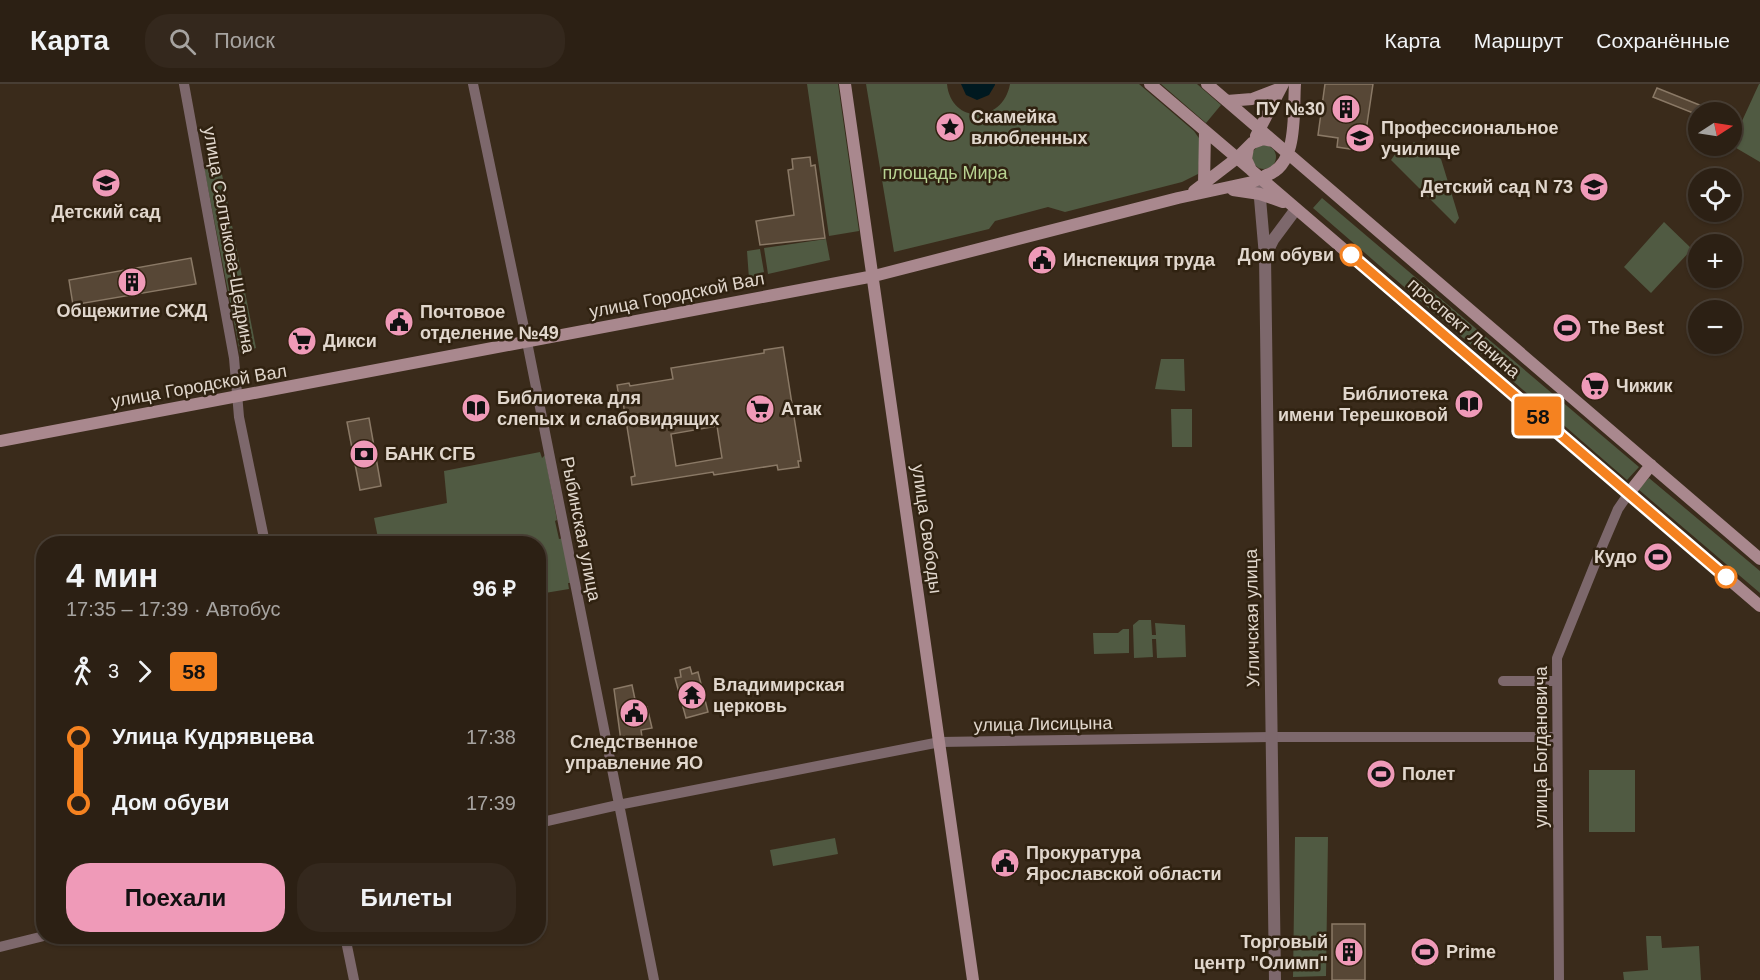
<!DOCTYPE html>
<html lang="ru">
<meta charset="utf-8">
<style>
body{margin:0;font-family:Helvetica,sans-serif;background:#34281d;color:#f1f3f6;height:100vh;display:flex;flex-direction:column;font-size:22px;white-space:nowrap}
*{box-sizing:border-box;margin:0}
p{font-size:20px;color:#a6a3a0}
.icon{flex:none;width:33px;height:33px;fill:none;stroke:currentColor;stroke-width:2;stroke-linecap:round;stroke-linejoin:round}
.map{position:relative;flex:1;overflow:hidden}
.side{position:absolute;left:36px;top:452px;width:510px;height:408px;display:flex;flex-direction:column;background:#2c2014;border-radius:24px;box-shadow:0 2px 4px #0004,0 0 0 2px #483e34}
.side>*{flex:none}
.badge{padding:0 12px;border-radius:4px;font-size:21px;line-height:39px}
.needle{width:39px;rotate:78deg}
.fabs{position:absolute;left:1688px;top:18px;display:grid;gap:12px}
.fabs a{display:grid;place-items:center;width:54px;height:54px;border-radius:50%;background:#2c2014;box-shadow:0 2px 4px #0004,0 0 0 2px #483e34;font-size:30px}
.map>.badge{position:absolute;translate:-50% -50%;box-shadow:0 0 0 3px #fff}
.legs{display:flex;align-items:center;gap:9px;height:66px;padding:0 30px;font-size:20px}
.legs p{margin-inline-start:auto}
.headline{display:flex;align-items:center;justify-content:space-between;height:102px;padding:0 30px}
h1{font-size:33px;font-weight:700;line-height:45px}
.button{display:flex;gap:12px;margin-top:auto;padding:12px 30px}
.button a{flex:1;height:69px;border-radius:24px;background:#ef9ab8;color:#111;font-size:24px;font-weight:700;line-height:69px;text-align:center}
.button a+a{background:#34281d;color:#f1f3f6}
ul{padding:0 30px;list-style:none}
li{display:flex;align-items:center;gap:21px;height:66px;font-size:22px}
li i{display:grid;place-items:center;width:9px;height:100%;margin:0 8px;background:currentColor}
li i::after{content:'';width:15px;height:15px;margin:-8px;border:4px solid;border-radius:50%;background:#2c2014}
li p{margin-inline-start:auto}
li:first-child i{background:linear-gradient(#0000 50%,currentColor 0)}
li:last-child i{background:linear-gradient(currentColor 50%,#0000 0)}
header{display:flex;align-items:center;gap:36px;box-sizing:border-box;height:84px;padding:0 30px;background:#2c2014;border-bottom:2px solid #483e34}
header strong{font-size:28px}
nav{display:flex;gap:33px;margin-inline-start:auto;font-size:21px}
.search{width:420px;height:54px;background:#34281d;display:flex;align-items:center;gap:15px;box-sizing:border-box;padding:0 21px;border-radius:24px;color:#a6a3a0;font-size:22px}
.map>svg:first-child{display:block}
</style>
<header>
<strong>Карта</strong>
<div class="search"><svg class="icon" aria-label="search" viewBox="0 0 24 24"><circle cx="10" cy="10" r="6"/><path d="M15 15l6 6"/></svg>Поиск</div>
<nav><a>Карта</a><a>Маршрут</a><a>Сохранённые</a></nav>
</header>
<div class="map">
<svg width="1760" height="896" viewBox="0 0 1760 896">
<rect width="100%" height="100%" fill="#3a2b1b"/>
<path fill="#505a42" d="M807,0H838L859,147L829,152Z
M866,0H947C951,41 1003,40 1010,0H1139L1194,47L1201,57L1198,90L1182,98L1065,128L1048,123L995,137L989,145L894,168Z
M1161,0H1197L1221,21L1206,39Z
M1759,0H1760V78L1731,61Z
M1414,58L1441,75L1459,134L1455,140L1391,76L1398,66H1406Z
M1252 73a12 12 0 1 1 24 0a12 12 0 1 1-24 0Z
M220,80L256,264L240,269L204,84Z
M1322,114L1639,383L1627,396L1313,124Z
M1664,138L1692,165L1651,209L1624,183Z
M826,155L830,176L768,190L764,164Z
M760,165L764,188L749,195L747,167Z
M1161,275H1184L1185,307L1155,305Z
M1171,325H1192V363H1172Z
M540,368L542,374L545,371L557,436L555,437L559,455L563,454L571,499H568L569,505L539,510L538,459H379L374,434L447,419L444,387Z
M1649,394L1760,487V509L1638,405Z
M1139,536H1151L1152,551H1156L1155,539L1185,541L1186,573L1157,574L1156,555H1152L1153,573L1134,574L1133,541Z
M1123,545H1129V569L1094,570L1093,549H1118Z
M1589,686H1635V748H1589Z
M1295,753H1328L1326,892L1293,893Z
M835,754L838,770L773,782L770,766Z
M1646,852H1661L1662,864L1699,862L1701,896H1624L1623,888L1648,886Z"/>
<path fill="#001920" d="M961,0H995V1L989,11L977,16L966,11Z"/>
<path fill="#574736" stroke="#8a7966" stroke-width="1.5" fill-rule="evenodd" d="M1325,0H1373L1363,67L1337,63L1338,54L1318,51Z
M1657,4L1717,28H1698V31L1653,13Z
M810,73L811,82L815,81L825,154L760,161L756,137L794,131L788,86L793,85L792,75Z
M191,174L196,200L73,221L69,196Z
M783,263L801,377H798L799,383L778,386L777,381L714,391L713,388L632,401L631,393L635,392L622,312L619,313L617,301L629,299L630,302L673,295L671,284L764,269V266ZM717,342L722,374L676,382L671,350Z
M369,334L381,402L360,406L347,338Z
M690,583L692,590L698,588L708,628L686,634L675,594L681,593L680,586Z
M632,601L637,625L647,623L652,644L641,646L642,653L621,657L614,605Z
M1332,840H1365V896H1332Z
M1416,858H1434V879H1416Z"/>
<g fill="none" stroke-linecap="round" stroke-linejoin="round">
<path stroke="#7d686c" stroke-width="10" d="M184,0L234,274L239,333L265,459
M473,0L527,258L654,896
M1503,597H1557
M538,739L618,721L940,658L1271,653H1557
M345,852L354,896
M0,863L44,852
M1559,896L1557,574L1601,465L1618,425L1629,409"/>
<path stroke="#7d686c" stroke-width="12" d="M1259,103L1265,172L1275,896
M1267,168L1273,156L1296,125"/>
<path stroke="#a9888e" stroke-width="12" d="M845,0L973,896
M1150,0L1250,85
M1207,0L1760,475
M1227,17L1252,15L1281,4
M1256,52L1283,0
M1248,64L1246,75L1251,86L1760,522
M1266,91C1299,83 1293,26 1295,0
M1204,101L1205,47
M1233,106L1260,110L1283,118
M1194,107L1237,74L1252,59L1263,55L1273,57
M0,357L874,192L1178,114L1252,98L1272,89
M1629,409L1651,381"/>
</g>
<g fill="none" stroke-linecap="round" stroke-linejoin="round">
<g stroke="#fff" stroke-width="14">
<path id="line-1" d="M1351,171L1726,493"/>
</g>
<use href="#line-1" stroke="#f58220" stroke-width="9"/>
</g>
<defs>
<g id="building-disc" transform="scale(1.5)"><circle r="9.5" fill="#ef9ab8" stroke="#302211"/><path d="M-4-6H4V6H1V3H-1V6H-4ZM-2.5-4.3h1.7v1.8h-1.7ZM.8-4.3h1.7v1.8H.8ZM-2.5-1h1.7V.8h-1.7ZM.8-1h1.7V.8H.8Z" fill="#111"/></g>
<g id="sight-disc" transform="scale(1.5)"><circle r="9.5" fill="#ef9ab8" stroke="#302211"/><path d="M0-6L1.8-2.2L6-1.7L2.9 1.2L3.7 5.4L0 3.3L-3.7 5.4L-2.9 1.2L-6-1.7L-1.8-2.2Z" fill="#111"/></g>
<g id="university-disc" transform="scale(1.5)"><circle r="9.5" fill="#ef9ab8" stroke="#302211"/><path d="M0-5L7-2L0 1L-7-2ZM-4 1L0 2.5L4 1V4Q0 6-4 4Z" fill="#111"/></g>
<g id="school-disc" transform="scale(1.5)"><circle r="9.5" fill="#ef9ab8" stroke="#302211"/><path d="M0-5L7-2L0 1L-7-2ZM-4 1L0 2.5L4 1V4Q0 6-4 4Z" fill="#111"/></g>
<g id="civic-disc" transform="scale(1.5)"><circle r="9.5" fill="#ef9ab8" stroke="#302211"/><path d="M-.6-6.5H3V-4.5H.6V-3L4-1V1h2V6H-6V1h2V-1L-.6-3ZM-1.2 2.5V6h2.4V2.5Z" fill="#111"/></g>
<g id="stadium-disc" transform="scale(1.5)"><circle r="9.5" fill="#ef9ab8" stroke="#302211"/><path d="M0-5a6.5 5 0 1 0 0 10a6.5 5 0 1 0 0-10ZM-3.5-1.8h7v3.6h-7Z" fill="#111"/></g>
<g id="supermarket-disc" transform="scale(1.5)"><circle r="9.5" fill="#ef9ab8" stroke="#302211"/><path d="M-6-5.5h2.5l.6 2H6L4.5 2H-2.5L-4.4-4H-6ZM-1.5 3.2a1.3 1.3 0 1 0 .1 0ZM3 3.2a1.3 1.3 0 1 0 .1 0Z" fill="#111"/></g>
<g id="library-disc" transform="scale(1.5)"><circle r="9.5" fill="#ef9ab8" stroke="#302211"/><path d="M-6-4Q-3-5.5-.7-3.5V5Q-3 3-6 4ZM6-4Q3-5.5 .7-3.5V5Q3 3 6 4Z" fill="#111"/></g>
<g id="bank-disc" transform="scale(1.5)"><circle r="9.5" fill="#ef9ab8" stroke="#302211"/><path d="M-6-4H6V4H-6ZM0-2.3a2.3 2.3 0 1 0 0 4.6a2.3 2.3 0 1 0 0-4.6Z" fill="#111"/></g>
<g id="temple-disc" transform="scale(1.5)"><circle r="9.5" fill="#ef9ab8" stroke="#302211"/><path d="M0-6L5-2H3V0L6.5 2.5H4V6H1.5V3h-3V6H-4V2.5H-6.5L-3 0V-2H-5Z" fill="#111"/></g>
</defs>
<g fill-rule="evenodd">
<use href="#building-disc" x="1346" y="25"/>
<use href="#sight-disc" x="950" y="43"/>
<use href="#university-disc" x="1360" y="54"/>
<use href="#school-disc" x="106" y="99"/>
<use href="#school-disc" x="1594" y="103"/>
<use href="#civic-disc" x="1042" y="176"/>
<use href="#building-disc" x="132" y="198"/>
<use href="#civic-disc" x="399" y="238"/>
<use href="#stadium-disc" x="1567" y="244"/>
<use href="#supermarket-disc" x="302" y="257"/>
<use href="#supermarket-disc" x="1595" y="302"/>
<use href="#library-disc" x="1469" y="320"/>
<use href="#library-disc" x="476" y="324"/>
<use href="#supermarket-disc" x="760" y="325"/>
<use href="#bank-disc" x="364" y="370"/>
<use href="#stadium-disc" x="1658" y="473"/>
<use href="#temple-disc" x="692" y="611"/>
<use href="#civic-disc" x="634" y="629"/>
<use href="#stadium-disc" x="1381" y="690"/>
<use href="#civic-disc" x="1005" y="779"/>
<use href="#building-disc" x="1349" y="868"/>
<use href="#stadium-disc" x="1425" y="868"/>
</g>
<g fill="#fff" stroke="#f58220" stroke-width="3">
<circle cx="1351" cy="171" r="10"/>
<circle cx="1726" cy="493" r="10"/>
</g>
<g text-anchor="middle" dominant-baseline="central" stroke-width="5" stroke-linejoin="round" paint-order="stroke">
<g font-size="18" font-weight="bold" fill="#e1d7cd" stroke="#302211" text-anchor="start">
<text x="1325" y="25" text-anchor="end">ПУ №30</text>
<text x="971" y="33">Скамейка<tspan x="971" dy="21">влюбленных</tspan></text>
<text x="1381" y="44">Профессиональное<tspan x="1381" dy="21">училище</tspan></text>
<text x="1573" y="103" text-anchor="end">Детский сад N 73</text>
<text x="106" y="128" text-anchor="middle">Детский сад</text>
<text x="1063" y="176">Инспекция труда</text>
<text x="132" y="227" text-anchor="middle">Общежитие СЖД</text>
<text x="420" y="228">Почтовое<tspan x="420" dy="21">отделение №49</tspan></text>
<text x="1588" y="244">The Best</text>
<text x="323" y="257">Дикси</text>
<text x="1616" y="302">Чижик</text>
<text x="1448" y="310" text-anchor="end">Библиотека<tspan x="1448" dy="21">имени Терешковой</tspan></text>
<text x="497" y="314">Библиотека для<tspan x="497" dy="21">слепых и слабовидящих</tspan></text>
<text x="781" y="325">Атак</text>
<text x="385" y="370">БАНК СГБ</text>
<text x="1637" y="473" text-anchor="end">Кудо</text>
<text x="713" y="601">Владимирская<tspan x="713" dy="21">церковь</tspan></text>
<text x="634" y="658" text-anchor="middle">Следственное<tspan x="634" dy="21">управление ЯО</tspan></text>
<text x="1402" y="690">Полет</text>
<text x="1026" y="769">Прокуратура<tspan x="1026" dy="21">Ярославской области</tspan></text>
<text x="1328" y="858" text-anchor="end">Торговый<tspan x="1328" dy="21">центр "Олимп"</tspan></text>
<text x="1446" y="868">Prime</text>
</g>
<g font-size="18" fill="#b7d291" stroke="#302211">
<text x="945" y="89">площадь Мира</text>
</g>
<g font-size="18" fill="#e1d7cd" stroke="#302211">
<text transform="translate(229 156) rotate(80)">улица Салтыкова-Щедрина</text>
<text transform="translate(677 211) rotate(-11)">улица Городской Вал</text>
<text transform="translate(1464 244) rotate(41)">проспект Ленина</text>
<text transform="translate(199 302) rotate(-10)">улица Городской Вал</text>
<text transform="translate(581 445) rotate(79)">Рыбинская улица</text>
<text transform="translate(927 445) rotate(82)">улица Свободы</text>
<text transform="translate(1252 534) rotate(-91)">Угличская улица</text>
<text transform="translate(1043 640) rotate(-1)">улица Лисицына</text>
<text transform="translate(1541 663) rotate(-90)">улица Богдановича</text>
</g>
<g font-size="18" font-weight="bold" fill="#e1d7cd" stroke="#302211" text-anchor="end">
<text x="1334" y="171">Дом обуви</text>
</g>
</g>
</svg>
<div class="fabs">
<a><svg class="needle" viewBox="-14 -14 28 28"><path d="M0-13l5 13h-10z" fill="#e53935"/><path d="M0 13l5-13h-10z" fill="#a6a3a0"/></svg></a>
<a><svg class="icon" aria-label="locate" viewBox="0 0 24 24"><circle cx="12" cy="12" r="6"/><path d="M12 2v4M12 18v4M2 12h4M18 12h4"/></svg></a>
<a>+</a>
<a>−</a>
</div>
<b class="badge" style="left:1538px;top:332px;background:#f58220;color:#111">58</b>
<section class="side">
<div class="headline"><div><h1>4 мин</h1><p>17:35 – 17:39 · Автобус</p></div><b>96 ₽</b></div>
<div class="legs"><svg class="icon" aria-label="walk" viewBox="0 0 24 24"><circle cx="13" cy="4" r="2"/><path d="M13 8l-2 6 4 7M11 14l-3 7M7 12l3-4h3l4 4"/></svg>3<svg class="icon" aria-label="forward" viewBox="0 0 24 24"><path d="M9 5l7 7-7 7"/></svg><b class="badge" style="background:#f58220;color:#111">58</b></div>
<ul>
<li><i style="color:#f58220"></i><b>Улица Кудрявцева</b><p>17:38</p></li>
<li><i style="color:#f58220"></i><b>Дом обуви</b><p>17:39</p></li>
</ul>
<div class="button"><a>Поехали</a><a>Билеты</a></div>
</section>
</div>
